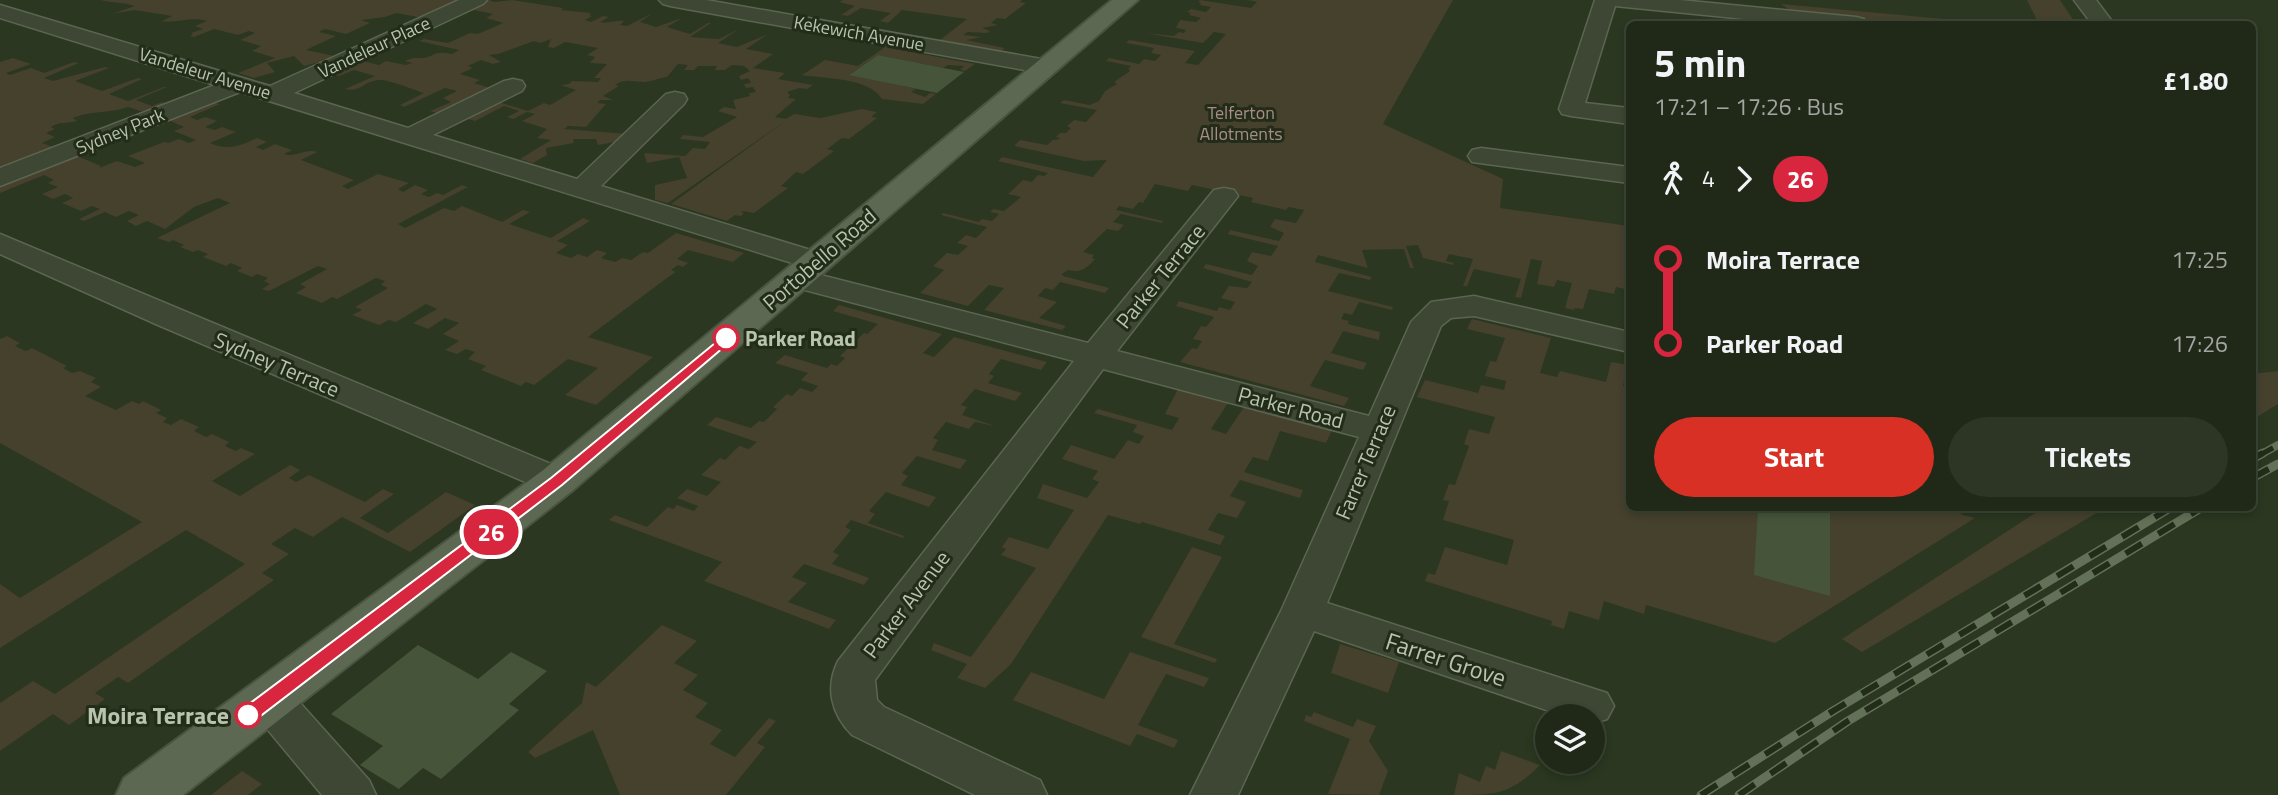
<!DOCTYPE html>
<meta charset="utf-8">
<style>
body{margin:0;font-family:"Titillium Web",sans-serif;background:#2d3525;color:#f1f3f6;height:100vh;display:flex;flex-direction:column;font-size:26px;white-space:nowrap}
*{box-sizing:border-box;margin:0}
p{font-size:23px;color:#a2a6a2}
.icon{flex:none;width:38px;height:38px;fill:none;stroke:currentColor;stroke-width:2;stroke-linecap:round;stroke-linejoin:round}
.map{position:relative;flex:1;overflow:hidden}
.details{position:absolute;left:1626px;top:21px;width:630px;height:490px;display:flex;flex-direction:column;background:#202918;border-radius:10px;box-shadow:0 4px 10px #0003,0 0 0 2px #3d4537}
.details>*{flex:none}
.badge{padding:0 14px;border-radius:23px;font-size:24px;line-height:46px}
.controls{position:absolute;left:1535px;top:704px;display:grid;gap:14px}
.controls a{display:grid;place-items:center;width:70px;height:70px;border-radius:50%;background:#202918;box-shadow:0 4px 10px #0003,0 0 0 2px #3d4537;font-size:35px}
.map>.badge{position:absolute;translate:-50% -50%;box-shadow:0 0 0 4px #fff}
.legs{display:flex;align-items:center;gap:10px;height:77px;padding:0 28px;font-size:23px}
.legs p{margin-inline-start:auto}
.headline{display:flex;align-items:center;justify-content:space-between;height:119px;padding:0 28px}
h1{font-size:38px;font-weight:700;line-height:52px}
.button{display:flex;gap:14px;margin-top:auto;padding:14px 28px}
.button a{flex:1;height:80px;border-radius:42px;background:#d93025;color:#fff;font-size:28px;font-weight:700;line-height:80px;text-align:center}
.button a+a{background:#2d3525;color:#f1f3f6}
ul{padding:0 28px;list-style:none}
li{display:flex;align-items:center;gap:24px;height:84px;font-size:26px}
li i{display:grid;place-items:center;width:10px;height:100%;margin:0 9px;background:currentColor}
li i::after{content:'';width:18px;height:18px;margin:-9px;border:5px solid;border-radius:50%;background:#202918}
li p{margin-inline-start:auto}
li:first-child i{background:linear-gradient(#0000 50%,currentColor 0)}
li:last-child i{background:linear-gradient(currentColor 50%,#0000 0)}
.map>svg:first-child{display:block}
</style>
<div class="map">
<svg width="2278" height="795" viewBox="0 0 2278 795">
<rect width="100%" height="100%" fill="#2b3720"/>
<path fill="#45412d" d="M100,0H465L424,18L396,13L385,17L361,20L370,23L346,34L325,29L319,32L336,36L306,50L339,57L304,66L294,56L267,63L275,72L254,78L238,73L275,58L252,51L261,46L240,40L255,33L249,31L238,35L214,29L194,37L190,36L193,34L191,33L203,29L195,26L207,21C193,16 174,24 162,21L172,16L134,10L112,14L135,6C123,2 112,3 100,0Z
M489,0L494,2L512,0L563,8L561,10L591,13L589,15L592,16L585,20L591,22L603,16L609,17L600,22C609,24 615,20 624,21L620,25L627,26L653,13L640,22L656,27L682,18L667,27L690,34L708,23H711L690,37L719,39L739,29L718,43L737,47L768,34L746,49L773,54L753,68L785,73L778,79L813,85L807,89L799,88L787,92L790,95L788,98L796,99L775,117L786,119L794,114L821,118L862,109L877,112L871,117L877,118L849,139L842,138L827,149L834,151L803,174L796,172L781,186L788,188L754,213L743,211L741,212L744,213L741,216L735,215L727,221L671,204L788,119L668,203L655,200V185L687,178L679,157L647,163L644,153L685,156L693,148L705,149L710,142L680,139L683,135L703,137L737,117L718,111L724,107L736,109L733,100L750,96L749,93L756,92L753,87L746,88L744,84L751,83L748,78L741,80L739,76L750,71L744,66L732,65L725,70H715L717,66H698L694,70H684L688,65L678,64L667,77C658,78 651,82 644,82C632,82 626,78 615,85L619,86L603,96L613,100H600L597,103L606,104L586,127L568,126L564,129L628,134L620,141L598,145L596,139H573L574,143L546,148L547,155L533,163L520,159L551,140L537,138L547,129L522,121L535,114L527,112L513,119L507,117L519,111L504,106L475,121L462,117L495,101L528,111L544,103L550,105L576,90L561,85L569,84L572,81L598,82L601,78H594L607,64L590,63L595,57L587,55L598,48L565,42L554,48L548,47L551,39L540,43L534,41L498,54L489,55L501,62L493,64L481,60L468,66L473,68L460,74L480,80L474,83L490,88L487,94L443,115L430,111L451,102L443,98L457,91L445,88L404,107L400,105L424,93C414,90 389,79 378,80C365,81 359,93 345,89L375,76L354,70L339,76L330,74L359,60L379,65L386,61L406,65L412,63L405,61C413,57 415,58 423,58C436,56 433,50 452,54L459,50L419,41L424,39L448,43L470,33L478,34L503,23L486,18L493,14L469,9Z
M843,0H1022L1020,2L1026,3L1005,19L997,18L991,23L998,25L982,28L990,31L987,33L968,32L963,35L982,37L966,40L1005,48L1001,51L940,40L967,19L902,10L888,23L880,21L891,13L861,8L848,16L841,15L855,6L839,2Z
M1200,0L1251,8L1257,2L1248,0H1453L1383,124L1503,179L1500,208L1629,226V290L1616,287L1614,294L1589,289L1583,309L1575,308L1574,310L1565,308L1572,283L1557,280L1554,287L1537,284L1542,261L1531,259L1521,298L1515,297L1521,279L1474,269L1467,286H1463L1473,259L1449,254L1446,261L1454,263L1453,265L1423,258L1418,245L1406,246L1414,268H1410L1404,249L1362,250L1368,268L1318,255L1315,262L1372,277L1370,280L1339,273L1328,291L1393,307L1392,310L1359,302L1352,315L1344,313L1341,319L1349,321L1348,324L1380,332L1379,340L1343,331L1331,353L1367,363L1363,370L1325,360L1310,386L1349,398L1344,406L1180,362L1192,348L1197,349L1202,341L1193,339L1201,326L1206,327L1214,317L1176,306L1179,301L1217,311L1219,307L1230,310L1235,302L1221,298L1229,286L1247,288L1252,282L1203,268L1206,264L1252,275L1258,266L1247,261L1252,252L1271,256L1278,246L1228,234L1230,230L1279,241L1284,233L1270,227L1275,219L1296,223L1304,210L1288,207L1286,210L1251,202L1253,198L1192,185L1188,191L1155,184L1143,203L1139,202L1133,209L1119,206L1116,210L1163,221L1162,223L1121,214L1113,222L1124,225L1118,231L1107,229L1083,252L1094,255L1092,258L1095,259C1086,269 1081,273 1068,270L1062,274L1063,276L1109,288L1105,293L1060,282L1053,290L1045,288L1038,296L1057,302L1039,318L1066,326L1062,330L984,310L1004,288L989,285L968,306L920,293L944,270L933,266L947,253L958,255L968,246L957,243L966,235L976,238L987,227L941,215L943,213L979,222L982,219L992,221L999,214L990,212L993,209L1004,211L1021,197L1008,194L1023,180L1032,182L1038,175L1044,176L1048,173L998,161L1002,157L1093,177L1107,160L1084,161L1014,146L1020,140L1047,145L1053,140L1061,139L1056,137L1060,133H1066L1071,128L1067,126L1074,120L1086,122L1097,110L1060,103L1064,100L1090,105L1099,101L1105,91L1117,84L1114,82L1130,71L1128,69L1131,66L1106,61L1109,58L1139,64L1144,59L1155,61L1161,55L1151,53L1154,48L1126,43L1129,40L1195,51L1185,63L1198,65L1226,34L1214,32L1203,43L1145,33L1174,36L1179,32L1184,33L1186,30L1176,28L1180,20L1196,22L1201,18L1189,15L1191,13L1187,12L1191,9L1206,12L1211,7L1200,5L1201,3L1198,2Z
M2027,0H2060L2076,24H1919L1803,13L1791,11L1781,4L1944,19L2037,20Z
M885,47L975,64L965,71L960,70L964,66L948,65L943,68L878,55L850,74L916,89L911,92L925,97L930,93L936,94L923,104L882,99C868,77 825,79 802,75L825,60L858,66Z
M13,58L31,64L6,73L10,75L31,68L44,73L74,62L79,63L44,78L53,81L105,67L109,68L75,81L102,91L138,78L142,79L109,94L128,101L164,87H167L136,100L152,106L162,102L169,104L149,114L128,107C108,114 92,110 73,118L77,121C68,124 59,121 51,127L55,129L46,133L55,137L42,143L59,149L0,172V62Z
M211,102L220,104L190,117L197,120L205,117L217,121L205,127L215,130L222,127L236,132L210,143C227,151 239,146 257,138L267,142L256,147L263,150L275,144L292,150L284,154C295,158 306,148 317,152L301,160L354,180L342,186L348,189L378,174L409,183L398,189L403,192L415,185L428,190L421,194L429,197L437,193L443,195L462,185L468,187L398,224L405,228L444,208L454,211L462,206L502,222L523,210L530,212L509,224L551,238L583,218L590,221L557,241L568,245L556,253L571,258L578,254L587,257L597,250L607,253L601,258L615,262L622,258L631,260L643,252L648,253L676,233L744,253L733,262L688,250L677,259L688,263L683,267L678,265L671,270L676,272L671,275L588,337L653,357L596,405L565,395L598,368L568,359L534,385L526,382L521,386L481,370L486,366L468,359L475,352L466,349L457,354L445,350L459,341L443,334L459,323L445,318L428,329L413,323L437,309L426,304L396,322L389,320L379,325L352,315L362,310L355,307L388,288L381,285L385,281L376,278L337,299L332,297L322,303L296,293L306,287L300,284L327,269L318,266L269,291L262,289L270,284L264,281L268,278L257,274L252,277L237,271L242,268L231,263L226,266L203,257L208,254L198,250L193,252L180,247L184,245L173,240L169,242L157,238L230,203L218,198L194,207L165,229L147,221L136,226L127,221L139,215L129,211L116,217L105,212L84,221L79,219L100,209L92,206L81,211L62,203L73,198L65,194L53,199L42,194L58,187L48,183L54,180L44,175L0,193V185L75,155L101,166L99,168L117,161L135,167L145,163L128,156L164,142L168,143L179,139L189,143L196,140L174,131L184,127L166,119Z
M839,305L942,334L923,353L934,357L954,337L1047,362L1041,370L1001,359L989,374L994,376L988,383L1022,393L1015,401L975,389L961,405L967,407L962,415L995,426L975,422L969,429L946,422L933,438L938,440L932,450L967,460L960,469L917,456L902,473L908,476L901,485L936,497L929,507L886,492L869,511L875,514L868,523L904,536L903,538L851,520L845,527L851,530L833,552L839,555L832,564L869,578L864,585L804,564L792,577L807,583L788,602L836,620L829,629L704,581L722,562L609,520L615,515L647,527L668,507L673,509L677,505L694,511L698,506L677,498L687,489L707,496L721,482L701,475L720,458L725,460L739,446L749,449L757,442L707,425L716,417L751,428L759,421L764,422L777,409L773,407L787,394L792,396L800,388L812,392L818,386L801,380L808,373L775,363L785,355L827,368L831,364L837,366L845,358L840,356L864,333L867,334L878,324L833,311Z
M1472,319L1551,338L1540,373L1557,377L1560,371L1606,382L1611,362L1628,365L1623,386L1629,388V508H1952L1963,515L1975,518L1775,643L1646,605L1644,614L1604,601L1599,620L1569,611L1564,629L1551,625L1552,621L1425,581L1428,573L1435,575L1445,547L1507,565L1514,540L1443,520L1449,501L1443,500L1449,484L1455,485L1469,446L1464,444L1469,429L1489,434L1495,417L1417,397L1425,380L1478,393L1481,385L1504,390L1506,381L1485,376L1490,361L1496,362L1505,338L1467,329Z
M7,336L20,343L15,346L26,351L32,348L67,366L63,368L72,373L80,371L96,378L91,382L101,387L85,396L116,410L132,401L139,404L143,401L161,410L156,413L167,418L163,422L171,425L181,419L199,427L194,431L206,437L212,434L229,442L225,446L236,451L241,448L255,454L212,481L240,496L290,465L300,470L289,478L296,482L309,475L365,502L383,489L394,494L360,518L388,533L446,492L475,505L410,552L342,517L313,537L295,528L271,544L289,554L262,573L274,580L128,683L118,677L95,693L105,699L69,725L53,714L0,751V703L33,681L55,694L245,564L186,530L0,648V584L20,598L142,522L0,443V339Z
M2278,371V404L2252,420V374Z
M1178,389L1228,403L1211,429L1226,434L1244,407L1332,430L1326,443L1280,431L1268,461L1253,457L1244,472L1303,490L1300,498L1240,480L1230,496L1246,502L1237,518L1218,513L1208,530L1225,536L1220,545L1142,522L1140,524L1108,515L1011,664L985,688L957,678L967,664L931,650L934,643L971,657L1036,568L1001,555L1006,549L1002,547L1009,537L1048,549L1074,510L1037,498L1043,484L1087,498L1099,482L1092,479L1098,471L1062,459L1071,445L1114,459L1128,440L1139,444L1144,436L1133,432L1137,425L1094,413L1098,409L1172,430L1179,418L1165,414Z
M2043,508H2105L1862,652L1842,639Z
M1192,547L1222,557L1174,644L1217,659L1215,663L1141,637Z
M662,625L697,641L674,663L698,675L683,690L708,703L695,717L722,730L710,744L735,757L769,718L776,721L757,743L765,747L726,795H620L593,730L535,758L528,752L582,703L586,682L596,687Z
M1340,644L1399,662L1388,693L1331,673Z
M1130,652L1209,678L1204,687L1166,674L1138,725L1178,740L1174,748L1137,734L1130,746L1013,700L1031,672L1104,699Z
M1314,712L1353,727L1357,719L1376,726L1369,741L1388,771L1379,795L1328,794L1350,739L1304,721L1306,715L1311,717Z
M1501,751L1540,765C1510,795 1495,795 1454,795L1459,773L1480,782L1486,766L1495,770Z
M242,771L262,784L248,795H211Z"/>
<path fill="#46553a" d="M878,55L964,72L937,93L849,75Z
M1758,508H1830V596L1754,575Z
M418,645L478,679L511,652L547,671L509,704L519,710L441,779L423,768L399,789L360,765L383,746L331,714Z"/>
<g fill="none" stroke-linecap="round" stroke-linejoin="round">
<g stroke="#5b6551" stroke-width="3">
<path id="street" d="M459,0H487L483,4L294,93L408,128L504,81L513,79L522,81L525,86L522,91L433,135L577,179L666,94L675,92L684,94L687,99L684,104L601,186L827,255L831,261L827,267L816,270L805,267L240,92L0,186V168L215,85L0,18V5L270,86Z
M659,0H706L1047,60L1055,62L1059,67L1055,72L1047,74L670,6L663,4Z
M1595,0H1680L1856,17L1864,19L1867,24H1796L1615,6L1585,103L1629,108V124L1571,116L1562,114L1559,109Z
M2074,0H2096L2114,24H2092Z
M1481,148L1629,167V183L1472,162L1468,156L1472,150Z
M1224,188L1234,190L1238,196L1117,351L1369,416L1411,322L1431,302L1474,296L1629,332V352L1474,316L1451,318L1441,326L1327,603L1607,693L1614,706L1607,719L1592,724V716H1564L1314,631L1238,795H1190L1281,611L1359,437L1103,369L875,680L877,700L884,707L1040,780L1047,795H975L852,735C831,714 825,687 838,661L1074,361L786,285L782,278L786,271L797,269L1088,343L1214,190Z
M0,234L570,472L576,481L570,490L557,494L544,490L158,325L0,254Z
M269,680L285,686L369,780L376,795H322L253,712L246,699L253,686Z"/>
</g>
<g stroke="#495440" stroke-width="4">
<path id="primary" d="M1112,0H1138L572,491L183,795H116L124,778L542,471Z"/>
</g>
<use href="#street" fill="#3d4734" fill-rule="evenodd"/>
<use href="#primary" fill="#5c6852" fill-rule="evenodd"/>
<g stroke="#637158" stroke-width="8">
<path id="rail-far1" d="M2260,455L2278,445"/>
</g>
<g stroke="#637158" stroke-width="9">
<path id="rail" d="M2252,459L2263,453
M2252,478L2278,464
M1701,795L1833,711L2170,508
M1739,795L1848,721L2201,508"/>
</g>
<use href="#rail-far1" stroke="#222c19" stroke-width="5" stroke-dasharray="15" stroke-linecap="butt"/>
<use href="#rail" stroke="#222c19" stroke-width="6" stroke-dasharray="19" stroke-linecap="butt"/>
</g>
<path fill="#d7263d" stroke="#fff" stroke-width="2" d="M726,334L731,335V341L562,485L254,721L248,723L241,721L239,715L241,710L551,478Z"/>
<g fill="#fff" stroke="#d7263d" stroke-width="3.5">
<circle cx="726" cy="338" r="12"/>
<circle cx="248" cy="715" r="12"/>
</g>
<g text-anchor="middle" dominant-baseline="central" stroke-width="6" stroke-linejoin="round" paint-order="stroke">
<g font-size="18" fill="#b8c4ae" stroke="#222c19">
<text transform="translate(859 33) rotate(10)">Kekewich Avenue</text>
<text transform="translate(374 47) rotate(-25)">Vandeleur Place</text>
<text transform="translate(205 73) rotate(17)">Vandeleur Avenue</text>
<text transform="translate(120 131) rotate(-22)">Sydney Park</text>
</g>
<g font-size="18" fill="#a98c85" stroke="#222c19">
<text x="1241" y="112">Telferton<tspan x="1241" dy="21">Allotments</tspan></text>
</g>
<g font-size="21" fill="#b8c4ae" stroke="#222c19">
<text transform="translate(819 259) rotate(-41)">Portobello Road</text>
<text transform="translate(1160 276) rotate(-51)">Parker Terrace</text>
<text transform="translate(277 364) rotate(23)">Sydney Terrace</text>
<text transform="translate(1291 407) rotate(15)">Parker Road</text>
<text transform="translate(1365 462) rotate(-67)">Farrer Terrace</text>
<text transform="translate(906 604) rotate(-53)">Parker Avenue</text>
</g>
<g font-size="21" font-weight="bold" fill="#b8c4ae" stroke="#222c19" text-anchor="start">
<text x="745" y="338">Parker Road</text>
</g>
<g font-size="24" fill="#b8c4ae" stroke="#222c19">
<text transform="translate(1446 659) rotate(18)">Farrer Grove</text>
</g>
<g font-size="24" font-weight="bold" fill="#b8c4ae" stroke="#222c19" text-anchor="end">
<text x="229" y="715">Moira Terrace</text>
</g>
</g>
</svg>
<div class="controls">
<a><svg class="icon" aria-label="layers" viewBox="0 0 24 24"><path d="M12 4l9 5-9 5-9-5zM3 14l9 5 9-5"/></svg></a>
</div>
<b class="badge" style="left:491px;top:532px;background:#d7263d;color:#fff">26</b>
<section class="details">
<div class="headline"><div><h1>5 min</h1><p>17:21 – 17:26 · Bus</p></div><b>£1.80</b></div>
<div class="legs"><svg class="icon" aria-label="walk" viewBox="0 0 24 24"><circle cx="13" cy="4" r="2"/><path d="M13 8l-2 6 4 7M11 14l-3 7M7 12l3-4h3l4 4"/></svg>4<svg class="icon" aria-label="forward" viewBox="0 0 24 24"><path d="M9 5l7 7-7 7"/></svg><b class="badge" style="background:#d7263d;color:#fff">26</b></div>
<ul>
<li><i style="color:#d7263d"></i><b>Moira Terrace</b><p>17:25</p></li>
<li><i style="color:#d7263d"></i><b>Parker Road</b><p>17:26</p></li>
</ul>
<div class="button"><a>Start</a><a>Tickets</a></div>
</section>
</div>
